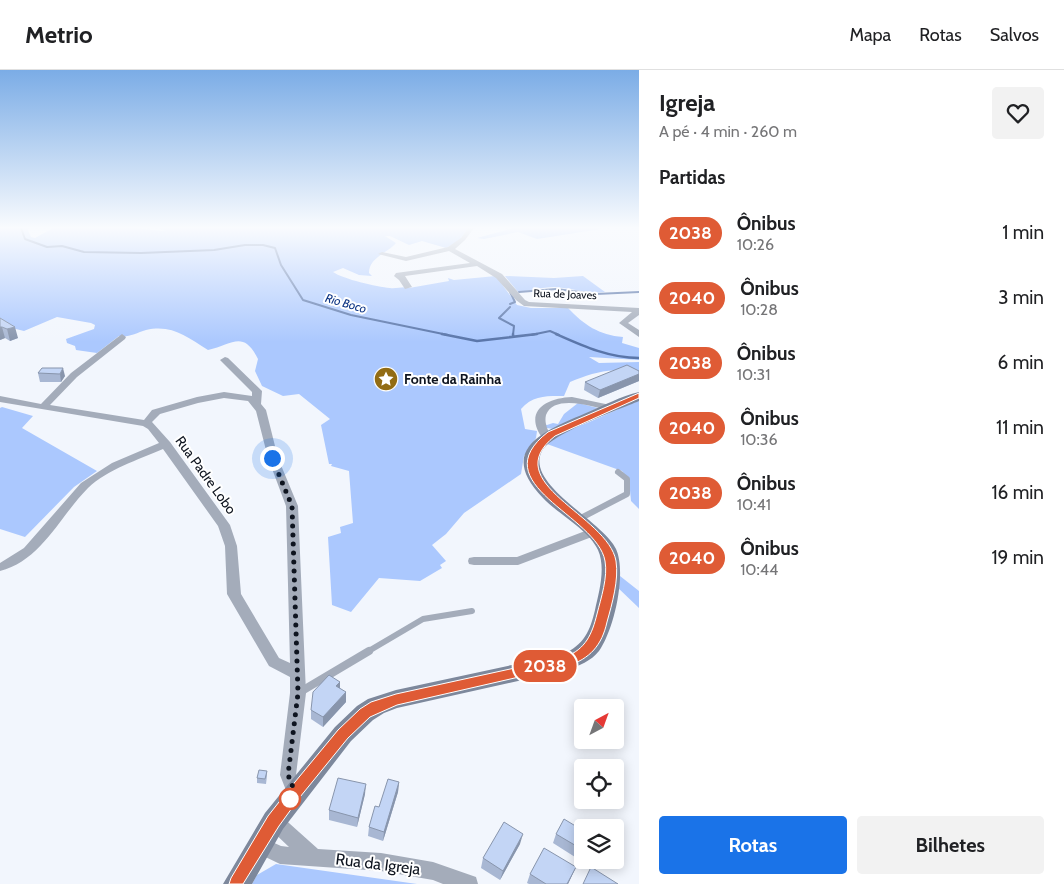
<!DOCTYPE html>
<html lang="pt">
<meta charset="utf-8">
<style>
body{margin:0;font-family:Cabin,sans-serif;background:#f2f2f2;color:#202124;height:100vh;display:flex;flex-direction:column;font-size:19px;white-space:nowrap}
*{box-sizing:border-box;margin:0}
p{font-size:16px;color:#757577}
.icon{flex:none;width:28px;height:28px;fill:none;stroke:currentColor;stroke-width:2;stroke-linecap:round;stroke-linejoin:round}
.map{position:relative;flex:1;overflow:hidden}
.side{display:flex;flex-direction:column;background:#fff;width:425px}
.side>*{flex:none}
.badge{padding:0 10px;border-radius:16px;font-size:18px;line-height:32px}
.needle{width:32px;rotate:41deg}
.tools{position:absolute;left:574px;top:629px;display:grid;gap:10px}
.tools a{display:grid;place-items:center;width:50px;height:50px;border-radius:5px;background:#fff;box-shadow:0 2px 12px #0003;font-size:25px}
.you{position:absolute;width:25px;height:25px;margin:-12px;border:4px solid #fff;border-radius:50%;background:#1a73e8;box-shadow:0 0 0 8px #1a73e833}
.map>.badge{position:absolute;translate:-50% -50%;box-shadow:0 0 0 2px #fff}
h2{padding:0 20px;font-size:19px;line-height:45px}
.round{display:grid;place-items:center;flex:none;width:52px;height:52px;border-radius:5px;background:#f2f2f2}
.headline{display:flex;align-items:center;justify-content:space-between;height:85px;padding:0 20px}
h1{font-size:24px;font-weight:800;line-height:38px}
.primary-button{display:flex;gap:10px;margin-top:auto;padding:10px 20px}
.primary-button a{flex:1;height:58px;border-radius:5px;background:#1a73e8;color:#fff;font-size:20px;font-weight:800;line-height:58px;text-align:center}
.primary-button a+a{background:#f2f2f2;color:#202124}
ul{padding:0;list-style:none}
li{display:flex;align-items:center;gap:15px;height:65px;padding:0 20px}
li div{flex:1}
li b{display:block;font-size:19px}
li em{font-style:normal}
li .badge{min-width:55px;font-weight:700;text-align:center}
header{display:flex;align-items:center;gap:30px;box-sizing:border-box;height:70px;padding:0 25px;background:#fff;border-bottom:1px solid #e0e0e0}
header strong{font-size:24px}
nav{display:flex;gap:28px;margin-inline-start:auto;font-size:18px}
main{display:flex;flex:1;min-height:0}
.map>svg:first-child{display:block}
</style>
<header>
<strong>Metrio</strong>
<nav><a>Mapa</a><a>Rotas</a><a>Salvos</a></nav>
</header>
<main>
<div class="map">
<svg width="639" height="814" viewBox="0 0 639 814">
<rect width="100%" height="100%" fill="#f2f6fd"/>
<path fill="#abc8fe" d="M0,158H27L31,167L35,168L53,158H132L165,161L158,158H468L459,171L446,178L422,171L409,175L390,166H385L396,173C388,183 369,187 369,203L372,206L359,205L343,198L333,202C343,209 377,217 390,218C396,219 404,216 409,218L449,211L448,208L454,210L496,206L517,235L531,238H568C584,255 599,265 623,267L622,273L639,278V290L589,287L599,293L639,292V307C616,294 593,303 570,312L564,326C547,326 533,325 521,339L525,359L537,361L536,368L524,386L521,404L464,443L446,464L432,475L446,491L440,495L442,498L420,511L379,508L351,542L332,535L328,467L341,463L340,457L353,453L349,401L331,396L332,394H329L321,355L330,349L299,324L283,326L262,316L255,301L258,289C243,259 232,275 208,280C187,267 172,254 146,260C136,263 128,268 119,266L97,283L76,280L75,276L67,273L66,269L94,259L95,255L91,253L57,247L24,261L0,255Z
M514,158H600L601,159L537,169L518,162L484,169L477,168Z
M505,206L554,208L583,206L605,222C588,224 571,218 554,217C542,217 530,221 518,222Z
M639,330V439L631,431L629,410L622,401L547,374L556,364L587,353Z
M578,333L598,338L553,359L547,358L543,354L547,355L553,353L558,354L564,344Z
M2,337L33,346L22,358L97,401L74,417L25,467L0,459V338Z
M620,506L639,521V538L616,516Z
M276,794L417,814H252L257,805Z"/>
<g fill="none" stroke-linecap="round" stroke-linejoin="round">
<path stroke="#5975a9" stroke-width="2" d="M21,158L25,169L47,177L62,176L84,182L141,183L214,180L245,175H263L275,178L281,195L303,230L351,245L448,265
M510,222L515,232L510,234
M519,222L556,219L596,224L639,222
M510,237L499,248L514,256L513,265
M531,265L550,261L559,265"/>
<path stroke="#5975a9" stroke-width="2.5" d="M442,264L477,271L537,264
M556,264C583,276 609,288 639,288
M513,267V264"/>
<path stroke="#a4acba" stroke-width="6" d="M579,449L627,424V409L618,402
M367,582L423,549L472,541"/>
<path stroke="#a4acba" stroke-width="8" d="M300,622L369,581"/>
<path fill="#a4acba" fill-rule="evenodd" d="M468,158H474L465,170L455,179L502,204L525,230L529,232L639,238V245L628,253L639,260V267L619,253L632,242L524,236L516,230L496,208L477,196L405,206L412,217L405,219L399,210L394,206L396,203L470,193L449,181L406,191L378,184L382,182L406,187L448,177L461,168Z
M122,264L126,267L125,269L77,307L50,335L144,350L152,340L197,327L224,322L252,326V322L220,290L225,287L228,288L262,321L261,334L266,340L278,388L298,436L306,623L296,705L304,722L301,728L295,730L289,728L280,705L290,623V607L269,596L227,524L225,476L218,456L163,379C138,390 108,399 88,418C60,446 41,491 0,501V493L24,478L81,413L112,393L159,373L148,359L143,356L0,332V326L41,334L71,303ZM224,328L248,331L256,341L268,388L286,436L290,593L279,588L241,524L237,476L230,455L170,372L152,352L160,344L198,333Z
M572,327L615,336L616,338L611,341C595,337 554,323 546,345C544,353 548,361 552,367L551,369H543C523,342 545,328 572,327Z
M593,458L599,462L597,465L518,495H474L469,494L468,491L469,488L474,487H517Z
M274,743L280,745L318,779L381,783L433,792L476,807L478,814H443L433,810L381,801L280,794L253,781L250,775L253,769L259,766L281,776L289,777L268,757L265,751L268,745Z"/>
<path fill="#7d889c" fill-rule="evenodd" d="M639,322V331C618,340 552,363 542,381C524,414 603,451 616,479C627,503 614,560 599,581C591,591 579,596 567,600L397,638L384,643L373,650L351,671L283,759L252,814H223L265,743L335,657L357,636L368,629L396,620L563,584C584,575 590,561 595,540C599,522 606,498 598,480C589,460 558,444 543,428C496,379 544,361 586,343C603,336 621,326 639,322Z"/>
</g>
<path fill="#a8b7d3" d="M0,248L18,268L10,271L5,268L0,270Z
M42,298L65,306L61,312H40L38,303Z
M639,301V311L598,328L584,320L585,312Z
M340,612V618L346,632L323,657L311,649V640Z
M267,701V706L266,714L257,713V708Z
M399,712L398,722L383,771L368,766L369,757L379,737Z
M365,724L357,757L329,750V740Z
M556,764L582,771L575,787L553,773Z
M520,774L500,810L481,798L483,788Z
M576,797L568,814H529L527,813L530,804Z"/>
<path fill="#8895ac" d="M0,257H2L5,268L0,270Z
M15,257L18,268L10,271L7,259Z
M63,298L65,306L61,312L60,304Z
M639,304V311L598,328L600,320Z
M340,612V621L336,616Z
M346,622V632L323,657V647Z
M399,712L398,722L383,771L384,762Z
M366,714L365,724L357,757L358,748Z
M523,764L520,774L500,810L503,801Z
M582,769V772L575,787L578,777Z
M576,797L568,814H567Z"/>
<path fill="#c3d5f5" stroke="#8895ac" d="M0,248L15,257L7,259L2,257H0Z
M627,295L639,301V304L600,320L585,312Z
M42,298H63L60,304L38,303Z
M329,605L340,612L336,616L346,622L323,647L311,640L313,622Z
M259,700L267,701L265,709L257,708Z
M338,708L366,714L358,748L329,740Z
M388,709L399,712L384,762L369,757L375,736L379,737Z
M564,749L582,760V769L578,777L556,764Z
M504,752L523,764L503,801L483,788Z
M544,778L576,797L567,814H546L530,804Z
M591,797L618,814H583Z"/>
<linearGradient id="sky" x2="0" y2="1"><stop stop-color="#7bace6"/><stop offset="0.58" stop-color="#f9fbfe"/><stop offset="1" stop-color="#f9fbfe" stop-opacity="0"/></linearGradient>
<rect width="639" height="272" fill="url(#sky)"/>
<path fill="#df5b35" stroke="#fff" d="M639,323V328L555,366C496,413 608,445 616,491C619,510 612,534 607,552C602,575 590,589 567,596L397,635L370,647L348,668L300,727L279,756L243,814H229L231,808L268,746L290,718L338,660L360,639L371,632L396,624L565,587C586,579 592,564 597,544C601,528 608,507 605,491C597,445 481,414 548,362Z"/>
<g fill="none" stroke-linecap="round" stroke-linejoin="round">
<path stroke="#0e141f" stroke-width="5" stroke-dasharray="0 9" d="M272,388L292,436L298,623L288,705L295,722L290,729"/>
</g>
<defs>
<g id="sight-disc" transform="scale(1.25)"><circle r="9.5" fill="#926c14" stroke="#fff"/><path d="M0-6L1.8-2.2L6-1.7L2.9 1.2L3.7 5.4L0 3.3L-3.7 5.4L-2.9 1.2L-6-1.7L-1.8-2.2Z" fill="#fff"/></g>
</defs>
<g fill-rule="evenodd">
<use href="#sight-disc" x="386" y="309"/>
</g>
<circle fill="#fff" stroke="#df5b35" stroke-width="2.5" cx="290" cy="729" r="10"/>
<g text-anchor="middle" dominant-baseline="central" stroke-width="4" stroke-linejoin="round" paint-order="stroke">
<g font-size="11" fill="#0e141f" stroke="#fff">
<text transform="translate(565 224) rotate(2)">Rua de Joaves</text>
</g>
<g font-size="12" font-style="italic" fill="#0d3484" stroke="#fff">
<text transform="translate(346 233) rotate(16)">Rio Boco</text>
</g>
<g font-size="14" font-weight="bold" fill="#0e141f" stroke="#fff" text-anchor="start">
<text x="404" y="309">Fonte da Rainha</text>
</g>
<g font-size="14" fill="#0e141f" stroke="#fff">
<text transform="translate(206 405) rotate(54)">Rua Padre Lobo</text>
</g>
<g font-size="16" fill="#0e141f" stroke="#fff">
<text transform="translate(378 794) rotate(7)">Rua da Igreja</text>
</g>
</g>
</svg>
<div class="tools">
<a><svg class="needle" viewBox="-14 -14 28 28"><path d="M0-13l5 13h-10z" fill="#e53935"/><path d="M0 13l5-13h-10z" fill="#757577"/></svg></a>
<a><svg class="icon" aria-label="locate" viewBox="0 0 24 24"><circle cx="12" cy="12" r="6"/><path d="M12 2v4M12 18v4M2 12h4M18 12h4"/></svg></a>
<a><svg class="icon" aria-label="layers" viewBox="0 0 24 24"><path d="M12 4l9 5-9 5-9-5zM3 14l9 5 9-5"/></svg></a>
</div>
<div class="you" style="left:272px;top:388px"></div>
<b class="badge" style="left:545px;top:596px;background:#df5b35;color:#fff">2038</b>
</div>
<section class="side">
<div class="headline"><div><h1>Igreja</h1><p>A pé · 4 min · 260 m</p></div><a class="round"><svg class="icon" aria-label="heart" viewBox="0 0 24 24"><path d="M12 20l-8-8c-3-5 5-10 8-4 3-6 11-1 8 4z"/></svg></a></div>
<h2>Partidas</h2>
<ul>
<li><span class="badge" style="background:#df5b35;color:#fff">2038</span><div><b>Ônibus</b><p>10:26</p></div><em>1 min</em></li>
<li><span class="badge" style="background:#df5b35;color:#fff">2040</span><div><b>Ônibus</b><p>10:28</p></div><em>3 min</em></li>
<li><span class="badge" style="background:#df5b35;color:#fff">2038</span><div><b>Ônibus</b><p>10:31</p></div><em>6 min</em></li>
<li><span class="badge" style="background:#df5b35;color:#fff">2040</span><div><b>Ônibus</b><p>10:36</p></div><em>11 min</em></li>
<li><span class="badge" style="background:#df5b35;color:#fff">2038</span><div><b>Ônibus</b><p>10:41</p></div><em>16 min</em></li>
<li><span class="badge" style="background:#df5b35;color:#fff">2040</span><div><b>Ônibus</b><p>10:44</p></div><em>19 min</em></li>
</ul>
<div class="primary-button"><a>Rotas</a><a>Bilhetes</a></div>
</section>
</main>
